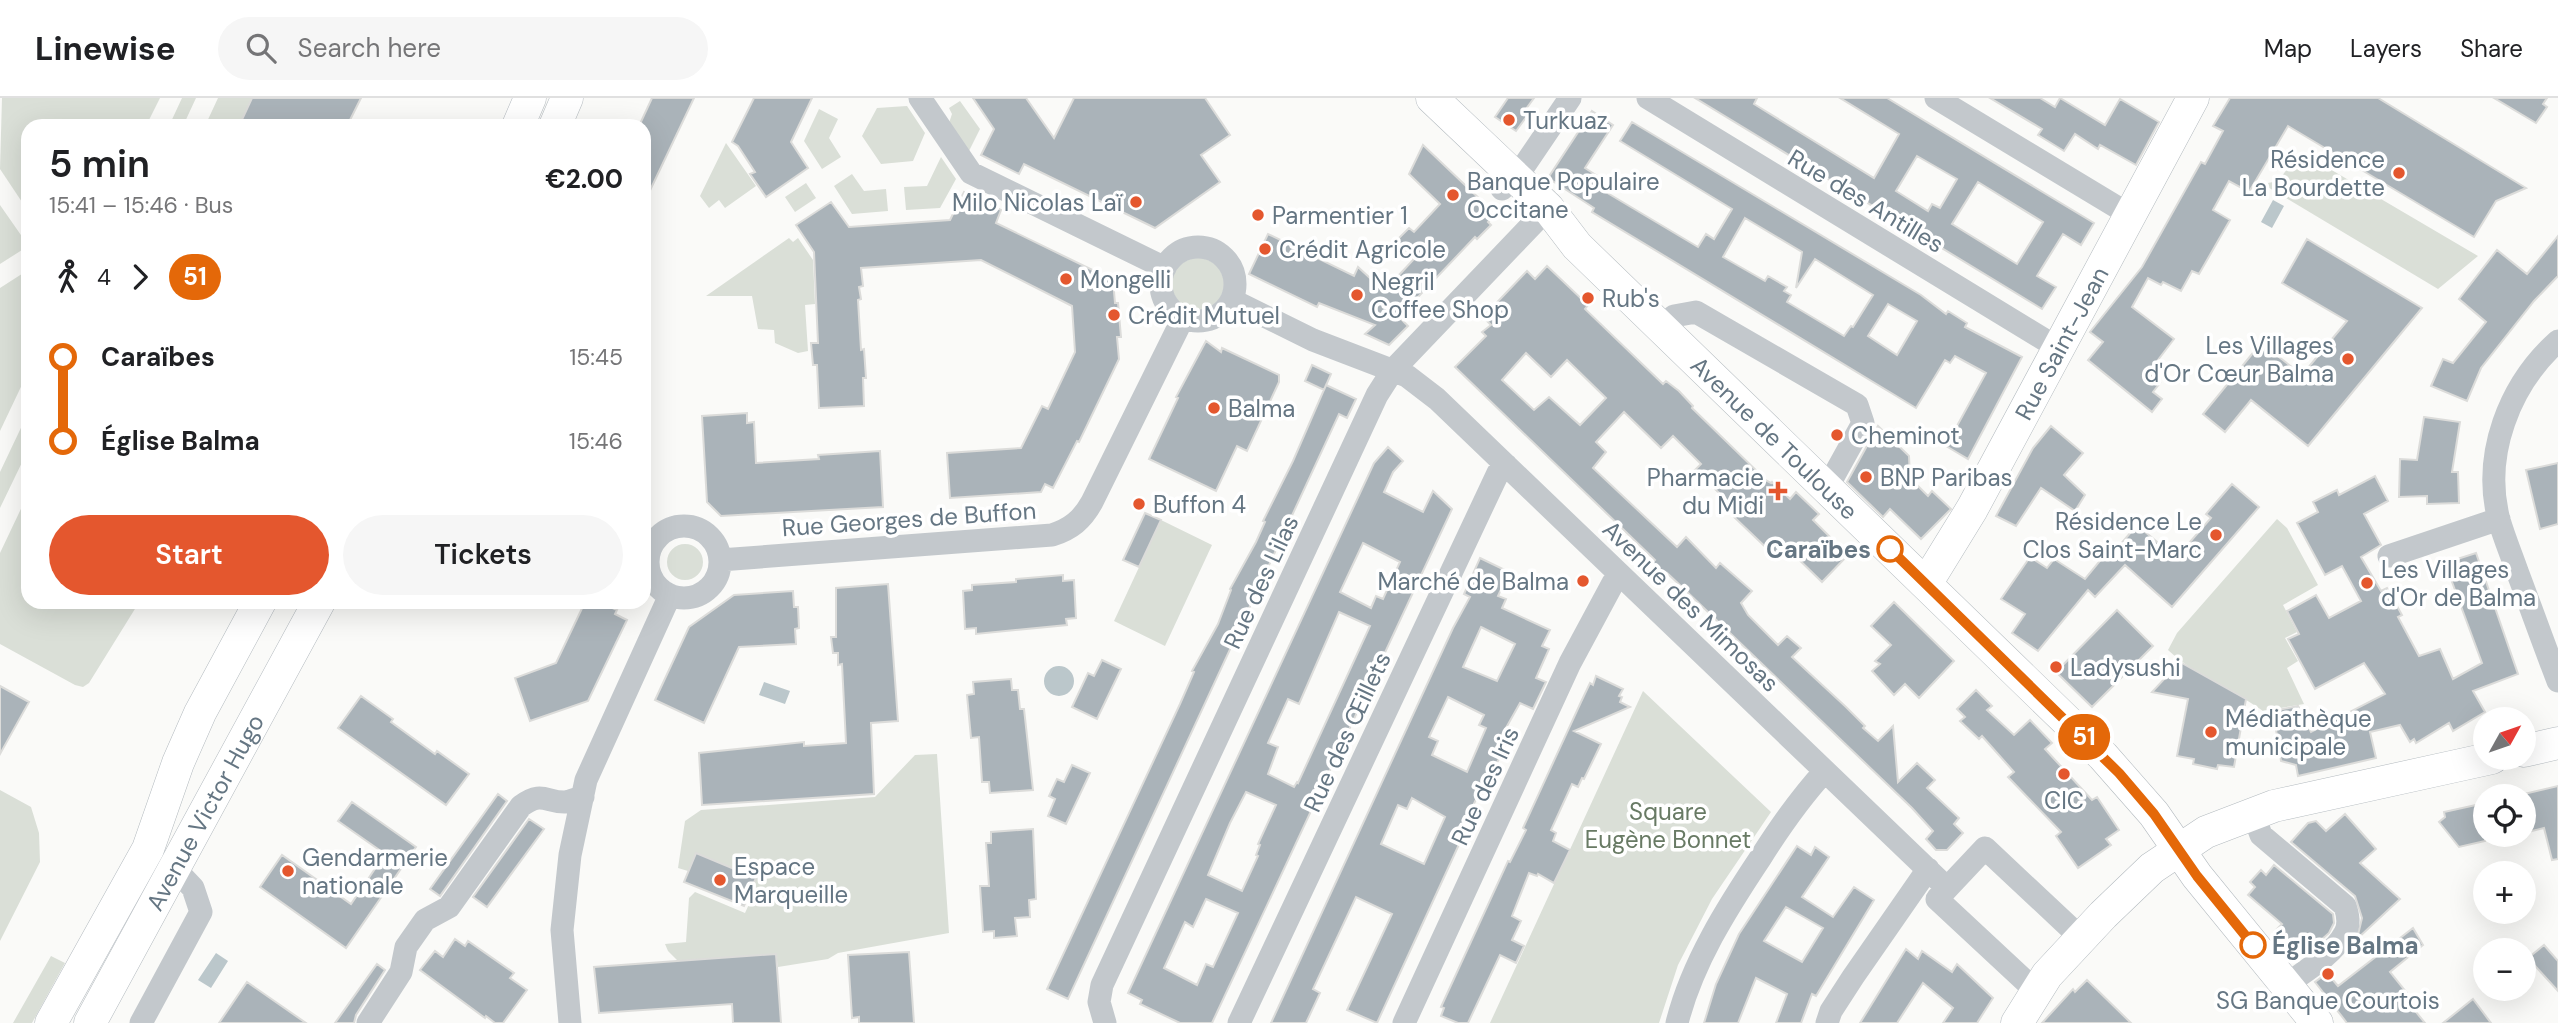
<!DOCTYPE html>
<meta charset="utf-8">
<style>
body{margin:0;font-family:"DM Sans",sans-serif;background:#f6f6f6;color:#202124;height:100vh;display:flex;flex-direction:column;font-size:26px;white-space:nowrap}
*{box-sizing:border-box;margin:0}
p{font-size:23px;color:#757577}
.icon{flex:none;width:38px;height:38px;fill:none;stroke:currentColor;stroke-width:2;stroke-linecap:round;stroke-linejoin:round}
.map{position:relative;flex:1;overflow:hidden}
.drawer{position:absolute;left:21px;top:21px;width:630px;height:490px;display:flex;flex-direction:column;background:#fff;border-radius:21px;box-shadow:0 7px 28px #0002}
.drawer>*{flex:none}
.badge{padding:0 14px;border-radius:23px;font-size:24px;line-height:46px}
.needle{width:46px;rotate:50deg}
.tools{position:absolute;left:2473px;top:609px;display:grid;gap:14px}
.tools a{display:grid;place-items:center;width:63px;height:63px;border-radius:50%;background:#fff;box-shadow:0 7px 28px #0002;font-size:35px}
.map>.badge{position:absolute;translate:-50% -50%;box-shadow:0 0 0 4px #fff}
.legs{display:flex;align-items:center;gap:10px;height:77px;padding:0 28px;font-size:23px}
.legs p{margin-inline-start:auto}
.overview{display:flex;align-items:center;justify-content:space-between;height:119px;padding:0 28px}
h1{font-size:38px;font-weight:600;line-height:52px}
.primary-button{display:flex;gap:14px;margin-top:auto;padding:14px 28px}
.primary-button a{flex:1;height:80px;border-radius:42px;background:#e4572e;color:#fff;font-size:28px;font-weight:600;line-height:80px;text-align:center}
.primary-button a+a{background:#f6f6f6;color:#202124}
ul{padding:0 28px;list-style:none}
li{display:flex;align-items:center;gap:24px;height:84px;font-size:26px}
li i{display:grid;place-items:center;width:10px;height:100%;margin:0 9px;background:currentColor}
li i::after{content:'';width:18px;height:18px;margin:-9px;border:5px solid;border-radius:50%;background:#fff}
li p{margin-inline-start:auto}
li:first-child i{background:linear-gradient(#0000 50%,currentColor 0)}
li:last-child i{background:linear-gradient(currentColor 50%,#0000 0)}
header{display:flex;align-items:center;gap:42px;box-sizing:border-box;height:98px;padding:0 35px;background:#fff;border-bottom:2px solid #e0e0e0}
header strong{font-size:33px}
nav{display:flex;gap:38px;margin-inline-start:auto;font-size:24px}
.search{width:490px;height:63px;background:#f6f6f6;display:flex;align-items:center;gap:18px;box-sizing:border-box;padding:0 24px;border-radius:38px;color:#757577;font-size:26px}
.map>svg:first-child{display:block}
</style>
<header>
<strong>Linewise</strong>
<div class="search"><svg class="icon" aria-label="search" viewBox="0 0 24 24"><circle cx="10" cy="10" r="6"/><path d="M15 15l6 6"/></svg>Search here</div>
<nav><a>Map</a><a>Layers</a><a>Share</a></nav>
</header>
<div class="map">
<svg width="2558" height="925" viewBox="0 0 2558 925">
<rect width="100%" height="100%" fill="#fafaf8"/>
<path fill="#dadfd7" d="M2,0H160L146,28H28V113L0,71Z
M182,0H196L183,28H169Z
M218,0H252L239,28H205Z
M960,3L980,31L969,53L949,25L952,16L949,10Z
M907,8L925,35L913,63L881,66L862,38L877,10Z
M819,11L838,21L829,40L841,59L822,71L804,43Z
M726,45L756,88L725,110L719,102L709,110L700,98Z
M2304,58L2318,64L2478,158L2438,191L2266,88L2268,85L2278,83L2291,66Z
M941,59L956,81L940,110L906,112L904,89L927,88Z
M852,76L864,93L886,91L888,113L852,116L834,88Z
M806,85L816,100L795,114L785,99Z
M0,107L23,140L22,152L0,166Z
M789,140L793,144L798,140L813,162L815,206L805,207L808,253L798,255L775,245L774,232L758,231L752,198H706Z
M1172 186a26 26 0 1 1 52 0a26 26 0 1 1-52 0Z
M28,172V274L0,333V190Z
M28,315V352L0,410V374Z
M28,396V504L138,506L89,585L83,589L75,587L0,546V455Z
M2277,421L2287,430L2318,487L2283,507L2297,534L2285,540L2298,563L2287,570L2304,606L2263,613C2233,591 2196,578 2168,552L2177,535Z
M1161,422L1212,447L1165,548L1114,523Z
M667 464a18 18 0 1 1 36 0a18 18 0 1 1-36 0Z
M1643,593L1771,714L1712,801L1678,867L1659,925H1490Z
M937,656L949,835L838,855L828,861L778,869L776,856L684,863L678,876L677,862L668,853L665,846L686,844L689,800L695,794L745,815L755,793L751,791L755,780L697,755L688,773L678,770L685,723L701,712L875,699L915,657Z
M0,692L31,709L39,735L40,764L0,843Z
M51,858L65,865L32,925H13Z"/>
<path fill="#bbc7cb" d="M2273,102L2284,108L2272,130L2261,124Z
M1044 583a15 15 0 1 1 30 0a15 15 0 1 1-30 0Z
M764,584L790,593L785,606L759,597Z
M216,855L228,863L211,890L198,882Z"/>
<path fill="#aab3b9" stroke="#dcdcda" stroke-width="2" fill-rule="evenodd" d="M252,0H361L347,28H239Z
M652,0H694L644,105V28H639Z
M754,0H812L791,44L808,70L766,99L750,76L755,74L738,48L732,44Z
M973,0H1026L1054,40L1074,0H1205L1230,37L1201,57L1220,84L1155,130L1024,66L1019,76L981,57L994,31Z
M1508,0H1534L1526,11L1530,14L1516,33L1495,19Z
M1695,0H1757L1754,6L1874,80L1899,36L1840,0H1887L2094,125L2081,147L2063,136L2037,178L2056,189L2042,211ZM1917,58L1957,81L1940,110L1932,106L1928,113L1896,93ZM1978,84L2043,124L2017,166L1952,126Z
M1990,0H2040L2055,9L2060,0L2105,27L2120,1L2159,24L2136,67L2100,47L2098,51L2075,36L2064,53L2038,37L2042,31Z
M2230,0H2378L2526,90L2496,103L2474,139L2288,28L2249,94L2229,83L2213,112L2230,122L2199,176L2192,173L2181,193L2163,184L2161,187L2148,180L2132,209L2174,241L2148,275L2160,285L2153,294L2162,301L2152,314L2088,262L2103,244L2090,234L2142,169L2201,64L2205,66L2223,33L2213,28Z
M2494,0H2547L2543,6L2547,9L2536,25Z
M1592,13L1613,27L1585,70L1599,79L1594,87L1698,149L1706,136L1714,141L1732,111L1620,43L1632,24L1921,197L1946,216L1948,213L1967,225L1965,229L2022,259L1968,361L1946,348L1986,275L1955,258L1950,265L1945,262L1916,310L1592,114L1594,110L1548,80ZM1745,120L1802,154L1796,190L1815,161L1873,197L1853,229L1851,228L1844,238L1787,204L1791,197L1784,193L1787,189L1768,178L1765,183L1723,159ZM1888,206L1917,223L1897,257L1868,238Z
M1423,47L1487,108L1485,111L1493,119L1488,124L1491,127L1477,141L1475,139L1399,219L1408,228L1389,247L1365,236L1375,227L1319,205L1317,209L1249,176L1268,136L1354,178L1358,169L1384,193L1414,161L1396,143L1409,130L1414,134L1440,106L1409,76Z
M964,94L1001,112L996,125L1113,182L1115,205H1118L1121,239H1117L1119,261L1079,344L1077,343L1053,390L1045,386L1041,394L950,400L947,355L1021,350L1042,308L1048,311L1075,254L1072,208L981,162L861,170L863,188L859,189L861,201L858,202L861,252L864,251L866,280H863L864,308L819,310L817,267H813L811,245H818L814,154L796,127L831,104L849,129L950,122Z
M2558,138V178L2534,203L2481,270L2467,303L2431,288L2443,261L2453,265L2486,224L2459,201L2497,152L2527,176Z
M2307,141L2422,210L2308,348L2251,302L2225,334L2203,316L2261,245L2302,277L2347,223L2282,185Z
M1547,168L1588,207L1585,211L1663,286L1666,283L1679,293L1693,308L1692,310L1767,383L1771,385L1772,384L1790,401L1796,394L1819,416L1813,422L1848,457L1822,484L1787,450L1777,460L1733,418L1738,413L1695,372L1701,366L1673,338L1661,350L1624,314L1596,344L1606,354L1593,370L1677,449L1686,439L1716,470L1720,465L1752,493L1741,505L1748,517L1778,547L1787,538L1801,550L1792,559L1846,609L1865,628L1863,630L1878,643L1893,628L1898,684L1917,665L1935,682L1927,690L1959,720L1954,726L1963,735L1947,752H1936L1926,741L1933,733L1912,710L1683,490L1667,475L1659,484L1645,471L1655,462L1455,269L1486,238L1482,234L1491,227L1483,219L1527,173L1535,181ZM1526,255L1551,279L1567,262L1606,300L1580,327L1549,299L1534,312L1502,282Z
M1206,243L1221,254L1222,250L1279,277V284L1247,353L1237,348L1216,393L1149,361L1178,300L1176,299Z
M1312,267L1331,276L1324,292L1305,283Z
M1326,287L1356,301L1347,320L1339,316L1068,901L1047,891L1180,606L1194,574L1192,573L1218,526L1231,492L1230,491L1256,444L1265,424L1263,423L1293,363Z
M747,315V325L754,324L756,365L819,361L818,357L880,353L883,409L721,418L707,404L702,318Z
M2424,319L2460,324L2452,374H2458L2459,405L2427,406V398L2399,399L2400,361L2417,362Z
M1878,328L1909,358L1910,380L1928,398L1932,393L1951,411L1921,441L1890,411L1883,419L1847,384Z
M2051,328L2083,355L2064,377L2085,397L2075,413L2041,390L2016,428L1996,418L2033,350Z
M1388,349L1403,363L1393,374L1384,394L1423,414L1433,393L1452,411L1212,925H1180L1140,906L1142,902L1128,895L1374,365ZM1363,445L1400,464L1383,501L1376,498L1371,510L1340,494ZM1339,514L1370,528L1298,685L1297,684L1294,689L1268,676L1278,649L1268,645L1288,601L1299,606ZM1246,694L1276,707L1258,746L1260,747L1256,757L1258,758L1242,793L1208,777L1230,725ZM1206,801L1238,815L1213,869L1206,866L1197,887L1164,870L1185,824L1193,829Z
M2558,365V426L2540,431L2526,372Z
M2375,378L2388,403L2364,416L2381,447L2361,459L2381,493L2387,490L2402,517L2398,519L2419,558L2440,551L2453,581L2482,565L2445,465L2476,455L2518,576L2473,593L2485,614L2453,633L2449,625L2416,645L2414,641L2410,644L2400,627L2370,634L2376,660L2298,678L2296,667L2281,663L2273,613L2298,608L2311,634L2385,596L2364,565L2315,591L2288,541L2299,536L2287,513L2316,497L2329,520L2361,503L2342,468L2325,477L2297,425L2318,414L2313,404L2337,392L2339,397Z
M2232,386L2259,409L2172,509L2125,467L2095,499L2088,492L2038,553L2012,535L2025,516L2001,501L2030,459L2047,470L2054,461L2085,481L2103,459L2106,461L2113,453L2114,454L2137,427L2176,460L2211,420L2206,416Z
M1145,415L1161,422L1139,469L1123,462Z
M1480,460L1509,474L1498,498L1506,501L1502,510L1550,532L1542,548L1549,551L1536,580L1546,584L1533,611L1520,605L1502,637L1509,640L1482,696L1479,695L1464,727L1467,729L1377,925L1347,912L1392,816L1356,799L1313,891L1320,895L1306,925H1271L1453,530L1470,499L1464,496ZM1481,529L1515,546L1497,583L1463,569ZM1448,599L1484,617L1479,627L1486,630L1467,674L1432,657L1438,643L1429,639ZM1412,700L1445,719L1424,766L1381,746L1398,707L1407,711Z
M1063,477V483L1074,482L1076,520L1066,521L1067,527L976,536V530L965,531L963,493L972,492V487L1016,484V481Z
M888,486L898,623L871,625L874,696L702,707L699,655L804,644V648L846,645L842,566L838,567V555H833L831,539H836V490Z
M793,493L794,509H798L799,530L795,531L796,546L739,549L704,625L655,602L689,529L734,497Z
M585,504H599L617,512L615,516L627,522L588,603L530,623L515,580L556,565Z
M1894,504L1954,563L1919,600L1905,586L1894,597L1872,573L1880,566L1875,563L1891,547L1871,528Z
M2117,512L2153,548L2092,609L2056,574Z
M1102,562L1121,571L1097,621L1072,609L1088,575L1094,578Z
M2180,564L2246,601L2234,669L2218,667L2217,671L2193,666L2194,661L2177,658L2188,601L2152,594Z
M1596,578L1623,591L1619,598L1622,599L1620,604L1630,609L1574,633L1601,646L1584,681L1582,680L1578,689L1572,686L1551,732L1556,735L1553,743L1570,752L1554,785L1538,776L1537,778L1529,775L1512,818L1521,823L1512,842L1524,848L1516,865L1500,857L1468,925H1458L1441,918L1444,910L1441,909L1508,763L1510,764L1526,732L1523,730L1581,604L1590,585L1593,587Z
M1011,581L1012,592H1018L1020,611H1024L1033,692L990,695L989,684H982L979,639L971,640L967,597L974,596L973,584Z
M0,588L29,604L0,656Z
M1976,592L1992,608L1987,612L2014,637L2030,622L2052,645L2045,651L2092,702L2097,699L2119,732L2106,741L2111,747L2078,770L2056,738L2061,734L2008,679L2014,674L1982,638L1979,641L1960,623L1965,619L1957,611Z
M361,598L393,621L391,624L435,656L437,653L469,676L446,707L338,630Z
M1072,667L1090,675L1066,726L1048,718L1055,701L1049,698L1057,681L1064,684Z
M2558,688V761L2552,762L2544,730L2524,735V696Z
M498,696L507,703L440,798L430,791Z
M352,704L416,749L346,850L260,789L282,757L351,806L385,756L338,723Z
M2485,705V743L2459,749L2439,724L2445,719L2444,714Z
M2345,716L2376,751L2360,765L2400,801L2357,841L2362,820L2355,798L2291,744L2308,725L2316,723L2326,733Z
M529,721L544,731L487,809L473,799Z
M1033,731L1036,801L1029,802L1030,819L1015,820L1017,838L994,840V833L983,834L980,788H989L986,745H991V734Z
M1797,748L1811,757L1815,749L1829,759L1802,799L1833,819L1854,789L1874,802L1816,898L1812,896L1801,925H1776L1787,896L1756,880L1738,925H1704L1716,886L1739,836ZM1786,809L1823,830L1802,864L1764,843Z
M696,755L756,780L744,808L684,784Z
M2274,767L2333,816L2334,825L2329,835L2303,858L2275,833L2282,826L2248,797L2255,789L2250,784L2261,772L2266,777Z
M2413,830L2423,847L2390,874L2411,900L2407,903L2425,925H2347L2315,884L2327,875L2338,888Z
M455,841L465,848L468,843L514,875L510,880L527,892L503,925H495L486,918L485,920L420,872L435,853L443,859Z
M2544,847L2558,863V893L2528,860Z
M1906,851L1918,861L1922,853L1952,874L1957,866L1993,900L1977,925H1943L1953,910L1923,885L1897,925H1860Z
M909,854L914,925H859V919L852,920L848,857Z
M776,856L781,925H733L732,906L599,915L594,869Z
M377,866L385,872L356,917L354,925H335Z
M2087,882L2131,925H2042L2073,891L2075,894Z
M247,884L306,925H219Z
M2473,901L2491,925H2443Z"/>
<g fill="none" stroke-linecap="round" stroke-linejoin="round">
<g stroke="#b3babf" stroke-width="33">
<g id="secondary">
<path id="s1" d="M1432,0L1548,110L1577,148L2103,658L2154,716L2197,778L2317,925"/>
<path d="M518,28L530,0"/>
<path d="M555,28L567,0"/>
<path id="s2" d="M1924,484L1932,476L1972,411L2193,0"/>
<path d="M2524,653L2558,645"/>
<path d="M51,925L148,751L178,665L200,615L260,504"/>
<path id="s3" d="M90,925L319,504"/>
<path d="M2017,925L2047,877L2103,817L2152,770L2206,734L2274,708L2492,660"/>
</g>
</g>
<path stroke="#c3c8cc" stroke-width="23" d="M920,0L971,75L1165,170
M1648,0L2058,250
M1936,0L2130,117
M1502,91L1524,68L1570,0
M1161 186a37 37 0 1 1 74 0a37 37 0 1 1-74 0Z
M1232,202L1313,242L1407,278L1437,301L1947,790
M1661,230L1674,218L1696,214L1857,307L1863,325L1827,390
M2558,243C2509,287 2482,357 2499,422C2504,439 2511,456 2517,473C2531,510 2544,547 2558,583
M648 464a36 36 0 1 1 72 0a36 36 0 1 1-72 0Z
M2389,458L2499,421
M720,462L1052,437C1071,431 1082,422 1092,404L1183,220
M2253,715L2261,737L2345,808C2348,817 2350,826 2345,835C2333,857 2305,873 2286,887
M2037,894L1937,801L1985,750L2081,840
M141,925L201,814L193,790L175,771
M368,925L401,874L406,849L425,822L449,809L521,708C543,692 546,705 566,704C571,703 578,700 583,699
M570,925L562,832L570,757L586,682L670,497
M1105,925L1099,904L1102,887L1377,297L1393,272L1548,110
M1239,925L1498,375L1506,367
M1404,925L1570,565L1613,485L1621,478
M1677,925C1692,865 1727,810 1761,759C1780,729 1801,699 1825,673
M1827,925L1831,913L1853,879L1928,771"/>
<use href="#secondary" stroke="#fff" stroke-width="32"/>
</g>
<g fill="none" stroke-linecap="round" stroke-linejoin="round">
<g stroke="#fff" stroke-width="16">
<path id="line-1" d="M1890,451L2119,675L2154,716L2197,778L2253,847"/>
</g>
<use href="#line-1" stroke="#e46809" stroke-width="10"/>
</g>
<g fill="#e4572e" stroke="#fff" stroke-width="2.5">
<circle cx="1509" cy="22" r="7"/>
<circle cx="2399" cy="75" r="7"/>
<circle cx="1453" cy="97" r="7"/>
<circle cx="1136" cy="104" r="7"/>
<circle cx="1258" cy="117" r="7"/>
<circle cx="1265" cy="151" r="7"/>
<circle cx="1066" cy="181" r="7"/>
<circle cx="1357" cy="197" r="7"/>
<circle cx="1588" cy="200" r="7"/>
<circle cx="1114" cy="217" r="7"/>
<circle cx="2348" cy="261" r="7"/>
<circle cx="1214" cy="310" r="7"/>
<circle cx="1837" cy="337" r="7"/>
<circle cx="1866" cy="379" r="7"/>
<path d="M1774.5 382.5h7v7h7v7h-7v7h-7v-7h-7v-7h7z"/>
<circle cx="1139" cy="406" r="7"/>
<circle cx="2216" cy="437" r="7"/>
<circle cx="1583" cy="483" r="7"/>
<circle cx="2367" cy="485" r="7"/>
<circle cx="2056" cy="569" r="7"/>
<circle cx="2211" cy="634" r="7"/>
<circle cx="2064" cy="676" r="7"/>
<circle cx="288" cy="773" r="7"/>
<circle cx="720" cy="782" r="7"/>
<circle cx="2328" cy="876" r="7"/>
</g>
<g fill="#fff" stroke="#e46809" stroke-width="3.5">
<circle cx="1890" cy="451" r="12"/>
<circle cx="2253" cy="847" r="12"/>
</g>
<g text-anchor="middle" dominant-baseline="central" stroke-width="7" stroke-linejoin="round" paint-order="stroke">
<g font-size="24" fill="#657683" stroke="#fff" text-anchor="start">
<text x="1523" y="22">Turkuaz</text>
<text x="2385" y="61" text-anchor="end">Résidence<tspan x="2385" dy="28">La Bourdette</tspan></text>
<text x="1467" y="83">Banque Populaire<tspan x="1467" dy="28">Occitane</tspan></text>
<text x="1122" y="104" text-anchor="end">Milo Nicolas Laï</text>
<text x="1272" y="117">Parmentier 1</text>
<text x="1279" y="151">Crédit Agricole</text>
<text x="1080" y="181">Mongelli</text>
<text x="1371" y="183">Negril<tspan x="1371" dy="28">Coffee Shop</tspan></text>
<text x="1602" y="200">Rub's</text>
<text x="1128" y="217">Crédit Mutuel</text>
<text x="2334" y="247" text-anchor="end">Les Villages<tspan x="2334" dy="28">d'Or Cœur Balma</tspan></text>
<text x="1228" y="310">Balma</text>
<text x="1851" y="337">Cheminot</text>
<text x="1764" y="379" text-anchor="end">Pharmacie<tspan x="1764" dy="28">du Midi</tspan></text>
<text x="1880" y="379">BNP Paribas</text>
<text x="1153" y="406">Buffon 4</text>
<text x="2202" y="423" text-anchor="end">Résidence Le<tspan x="2202" dy="28">Clos Saint-Marc</tspan></text>
<text x="2381" y="471">Les Villages<tspan x="2381" dy="28">d'Or de Balma</tspan></text>
<text x="1569" y="483" text-anchor="end">Marché de Balma</text>
<text x="2070" y="569">Ladysushi</text>
<text x="2225" y="620">Médiathèque<tspan x="2225" dy="28">municipale</tspan></text>
<text x="2064" y="702" text-anchor="middle">CIC</text>
<text x="302" y="759">Gendarmerie<tspan x="302" dy="28">nationale</tspan></text>
<text x="734" y="768">Espace<tspan x="734" dy="28">Marqueille</tspan></text>
<text x="2328" y="902" text-anchor="middle">SG Banque Courtois</text>
</g>
<g font-size="24" fill="#657683" stroke="#fff">
<text transform="translate(1866 103) rotate(31)">Rue des Antilles</text>
<text stroke="none"><textPath href="#s2" startOffset="276">Rue Saint-Jean</textPath></text>
<text stroke="none"><textPath href="#s1" startOffset="483">Avenue de Toulouse</textPath></text>
<text transform="translate(909 421) rotate(-4)">Rue Georges de Buffon</text>
<text transform="translate(1261 484) rotate(-65)">Rue des Lilas</text>
<text transform="translate(1691 508) rotate(44)">Avenue des Mimosas</text>
<text transform="translate(1347 634) rotate(-65)">Rue des Œillets</text>
<text transform="translate(1485 688) rotate(-65)">Rue des Iris</text>
<text stroke="none"><textPath href="#s3" startOffset="240">Avenue Victor Hugo</textPath></text>
</g>
<g font-size="24" font-weight="bold" fill="#657683" stroke="#fff" text-anchor="end">
<text x="1871" y="451">Caraïbes</text>
<text x="2272" y="847" text-anchor="start">Église Balma</text>
</g>
<g font-size="24" fill="#687a64" stroke="#fff">
<text x="1668" y="713">Square<tspan x="1668" dy="28">Eugène Bonnet</tspan></text>
</g>
</g>
</svg>
<div class="tools">
<a><svg class="needle" viewBox="-14 -14 28 28"><path d="M0-13l5 13h-10z" fill="#e53935"/><path d="M0 13l5-13h-10z" fill="#757577"/></svg></a>
<a><svg class="icon" aria-label="locate" viewBox="0 0 24 24"><circle cx="12" cy="12" r="6"/><path d="M12 2v4M12 18v4M2 12h4M18 12h4"/></svg></a>
<a>+</a>
<a>−</a>
</div>
<b class="badge" style="left:2084px;top:639px;background:#e46809;color:#fff">51</b>
<section class="drawer">
<div class="overview"><div><h1>5 min</h1><p>15:41 – 15:46 · Bus</p></div><b>€2.00</b></div>
<div class="legs"><svg class="icon" aria-label="walk" viewBox="0 0 24 24"><circle cx="13" cy="4" r="2"/><path d="M13 8l-2 6 4 7M11 14l-3 7M7 12l3-4h3l4 4"/></svg>4<svg class="icon" aria-label="forward" viewBox="0 0 24 24"><path d="M9 5l7 7-7 7"/></svg><b class="badge" style="background:#e46809;color:#fff">51</b></div>
<ul>
<li><i style="color:#e46809"></i><b>Caraïbes</b><p>15:45</p></li>
<li><i style="color:#e46809"></i><b>Église Balma</b><p>15:46</p></li>
</ul>
<div class="primary-button"><a>Start</a><a>Tickets</a></div>
</section>
</div>
